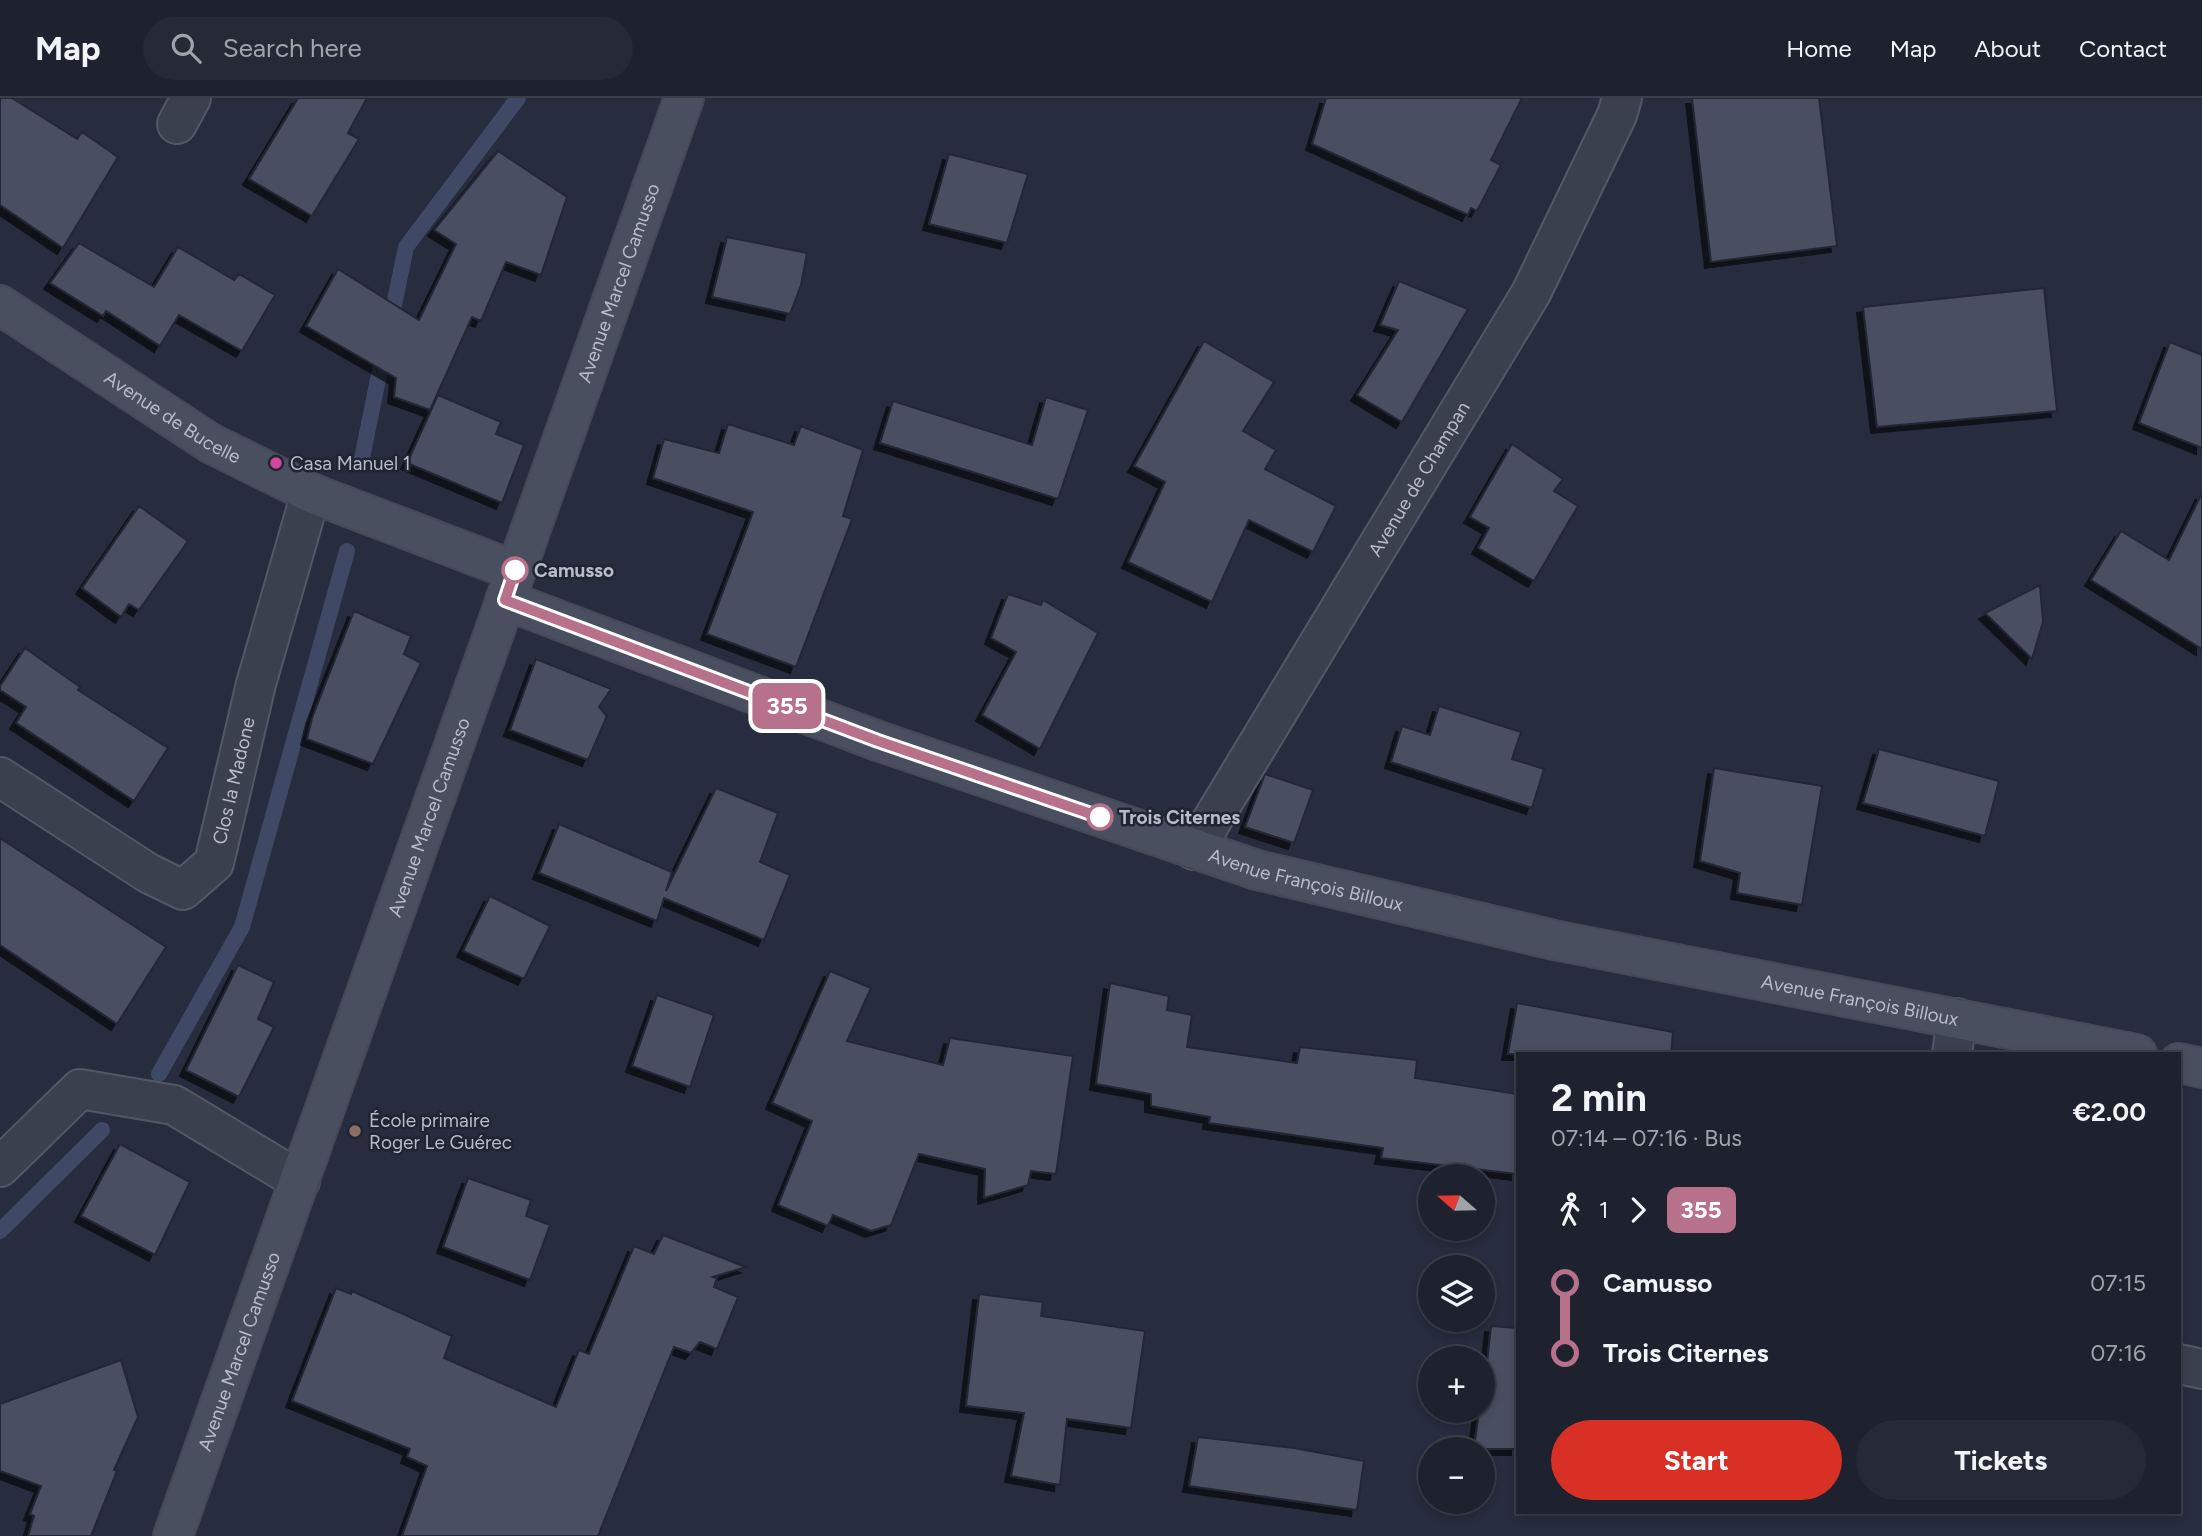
<!DOCTYPE html>
<meta charset="utf-8">
<style>
body{margin:0;font-family:Figtree,sans-serif;background:#252a36;color:#f1f3f6;height:100vh;display:flex;flex-direction:column;font-size:26px;white-space:nowrap}
*{box-sizing:border-box;margin:0}
p{font-size:23px;color:#a0a4aa}
.icon{flex:none;width:38px;height:38px;fill:none;stroke:currentColor;stroke-width:2;stroke-linecap:round;stroke-linejoin:round}
.map{position:relative;flex:1;overflow:hidden}
.sheet{position:absolute;left:1516px;top:954px;width:665px;height:462px;display:flex;flex-direction:column;background:#1d222e;border-radius:0px;box-shadow:0 4px 10px #0003,0 0 0 2px #3b3f4a}
.sheet>*{flex:none}
.badge{padding:0 14px;border-radius:10px;font-size:24px;line-height:46px}
.needle{width:46px;rotate:290deg}
.tools{position:absolute;left:1418px;top:1066px;display:grid;gap:14px}
.tools a{display:grid;place-items:center;width:77px;height:77px;border-radius:50%;background:#1d222e;box-shadow:0 4px 10px #0003,0 0 0 2px #3b3f4a;font-size:35px}
.map>.badge{position:absolute;translate:-50% -50%;box-shadow:0 0 0 4px #fff}
.legs{display:flex;align-items:center;gap:10px;height:77px;padding:0 35px;font-size:23px}
.legs p{margin-inline-start:auto}
.headline{display:flex;align-items:center;justify-content:space-between;height:119px;padding:0 35px}
h1{font-size:38px;font-weight:700;line-height:52px}
.action{display:flex;gap:14px;margin-top:auto;padding:14px 35px}
.action a{flex:1;height:80px;border-radius:42px;background:#d93025;color:#fff;font-size:28px;font-weight:700;line-height:80px;text-align:center}
.action a+a{background:#252a36;color:#f1f3f6}
ul{padding:0 35px;list-style:none}
li{display:flex;align-items:center;gap:24px;height:70px;font-size:26px}
li i{display:grid;place-items:center;width:10px;height:100%;margin:0 9px;background:currentColor}
li i::after{content:'';width:18px;height:18px;margin:-9px;border:5px solid;border-radius:50%;background:#1d222e}
li p{margin-inline-start:auto}
li:first-child i{background:linear-gradient(#0000 50%,currentColor 0)}
li:last-child i{background:linear-gradient(currentColor 50%,#0000 0)}
header{display:flex;align-items:center;gap:42px;box-sizing:border-box;height:98px;padding:0 35px;background:#1d222e;border-bottom:2px solid #3b3f4a}
header strong{font-size:33px}
nav{display:flex;gap:38px;margin-inline-start:auto;font-size:24px}
.search{width:490px;height:63px;background:#252a36;display:flex;align-items:center;gap:18px;box-sizing:border-box;padding:0 24px;border-radius:38px;color:#a0a4aa;font-size:26px}
.map>svg:first-child{display:block}
</style>
<header>
<strong>Map</strong>
<div class="search"><svg class="icon" aria-label="search" viewBox="0 0 24 24"><circle cx="10" cy="10" r="6"/><path d="M15 15l6 6"/></svg>Search here</div>
<nav><a>Home</a><a>Map</a><a>About</a><a>Contact</a></nav>
</header>
<div class="map">
<svg width="2202" height="1438" viewBox="0 0 2202 1438">
<defs>
<filter id="shadow"><feDropShadow dx="-6" dy="6" stdDeviation="0" flood-color="#0009"/></filter>
</defs>
<rect width="100%" height="100%" fill="#272d3e"/>
<g fill="none" stroke-linecap="round" stroke-linejoin="round">
<path stroke="#3f4965" stroke-width="16" d="M390,227L406,149L518,0
M362,360L384,252
M159,976L242,829L347,453
M0,1133L102,1032"/>
</g>
<path fill="#494f61" stroke="#222735" stroke-width="2" filter="url(#shadow)" d="M0,0H12L77,41L82,34L118,59L63,150L0,107Z
M298,0H367L348,35L359,41L312,118L249,81Z
M1326,0H1522L1491,62L1501,67L1477,113L1471,110L1468,117L1312,46Z
M1692,0H1819L1837,148L1711,164Z
M498,53L567,99L541,177L506,164L481,223L472,219L430,312L394,299L396,280L306,228L338,171L419,222L456,146L434,132Z
M949,56L1028,76L1007,145L929,126Z
M727,139L807,155L801,187L790,216L712,199Z
M79,145L154,189L178,149L234,182L239,176L275,197L242,253L179,217L160,248L106,213L103,218L50,185Z
M1399,183L1468,211L1402,324L1357,297L1398,232L1380,227Z
M2044,190L2057,313L1877,329L1863,209Z
M1204,243L1274,284L1243,333L1276,352L1265,371L1336,408L1313,454L1249,422L1212,504L1128,464L1165,384L1134,368Z
M2170,244L2202,257V350L2139,325Z
M438,297L501,324L496,336L524,347L502,405L407,365Z
M1046,299L1088,312L1058,401L880,345L893,303L1032,347Z
M728,326L794,347L801,328L863,352L843,418L852,421L796,569L707,536L753,414L653,380L664,341L719,355Z
M1512,346L1563,381L1554,393L1578,408L1534,483L1478,450L1489,430L1470,419Z
M2202,395V551L2091,482L2121,433L2169,462Z
M139,408L188,443L139,512L129,506L121,519L82,490Z
M2040,487L2043,524L2032,561L1985,515Z
M1008,496L1041,507L1043,502L1098,535L1040,651L982,617L1016,554L991,540Z
M354,513L411,538L404,556L421,565L373,666L307,641L312,620Z
M25,550L80,589L78,592L168,650L134,703L16,625L26,609L0,592V588Z
M536,561L611,591L599,609L607,618L588,662L510,632Z
M1439,608L1521,634L1512,661L1544,671L1532,710L1391,664L1402,628L1430,637Z
M1879,651L1999,683L1985,738L1863,705Z
M1714,670L1822,688L1802,807L1737,795L1740,775L1700,763Z
M1265,676L1313,692L1294,745L1245,729Z
M716,690L778,715L760,764L790,777L764,842L664,800L657,823L539,775L559,726L672,774L666,793Z
M0,740L166,849L117,926L0,847Z
M490,798L550,828L524,881L463,853Z
M238,867L274,884L258,921L274,929L239,999L186,972Z
M830,873L871,890L847,943L943,967L950,940L1073,958L1056,1076L1031,1073L1028,1087L984,1100L985,1071L919,1056L891,1127L871,1133L833,1117L828,1128L778,1107L812,1023L772,1005Z
M1110,885L1169,898L1167,912L1192,917L1187,949L1297,965L1300,949L1417,962L1415,980L1517,996V1076L1381,1060L1383,1050L1209,1025L1210,1019L1151,1008V996L1096,986Z
M657,897L714,917L690,989L632,968Z
M1517,905L1673,934L1671,956H1508Z
M120,1046L190,1084L155,1157L81,1118Z
M468,1080L531,1102L526,1118L550,1127L530,1182L443,1149Z
M663,1137L746,1169L713,1179L717,1180L714,1189L738,1199L717,1251L700,1244L691,1255L674,1249L598,1438H402L427,1368L407,1359L410,1351L292,1303L336,1190L351,1196L352,1193L452,1238L444,1260L556,1309L579,1252L589,1256L634,1148L654,1156Z
M979,1196L1043,1204L1041,1218L1145,1233L1131,1330L1067,1321L1060,1387L1011,1378L1024,1315L966,1308Z
M1491,1228L1517,1230V1351H1474L1479,1312H1482Z
M121,1262L138,1319L114,1372L117,1373L91,1438H28L34,1418L30,1416L41,1388L0,1373V1306Z
M1198,1339L1294,1350L1364,1363L1357,1412L1189,1388Z"/>
<g fill="none" stroke-linecap="round" stroke-linejoin="round">
<g stroke="#535865" stroke-width="42">
<g id="street">
<path d="M177,26L191,0"/>
<path id="s1" d="M0,679L148,775L183,792L214,765L256,586L311,395"/>
<path id="s2" d="M1194,752L1531,195L1617,17L1622,0"/>
<path d="M1952,956L1957,920"/>
<path d="M0,1069L80,991L174,1007L300,1083"/>
<path d="M2179,1266L2202,1271"/>
</g>
</g>
<g stroke="#454957" stroke-width="42">
<g id="secondary">
<path id="s3" d="M0,207L210,345L311,395L515,473"/>
<path id="s4" d="M505,502L878,643L1257,772L1554,842L2137,956"/>
<path d="M2179,965L2202,970"/>
<path id="s5" d="M173,1438L684,0"/>
</g>
</g>
<use href="#street" stroke="#3b404e" stroke-width="38"/>
<use href="#secondary" stroke="#4a4f60" stroke-width="38"/>
</g>
<g fill="none" stroke-linecap="round" stroke-linejoin="round">
<g stroke="#fff" stroke-width="16">
<path id="line-1" d="M515,472L505,502L878,643L1100,719"/>
</g>
<use href="#line-1" stroke="#b7718a" stroke-width="10"/>
</g>
<circle fill="#d1479c" stroke="#202533" stroke-width="2.5" cx="276" cy="365" r="7"/>
<g fill="#fff" stroke="#b7718a" stroke-width="3.5">
<circle cx="515" cy="472" r="12"/>
<circle cx="1100" cy="719" r="12"/>
</g>
<circle fill="#8d6e63" stroke="#202533" stroke-width="2.5" cx="355" cy="1033" r="7"/>
<g text-anchor="middle" dominant-baseline="central" stroke-width="5" stroke-linejoin="round" paint-order="stroke">
<g font-size="19" fill="#b8bbc8" stroke="#202533">
<text stroke="none"><textPath href="#s5" startOffset="1330">Avenue Marcel Camusso</textPath></text>
<text stroke="none"><textPath href="#s3" startOffset="206">Avenue de Bucelle</textPath></text>
<text stroke="none"><textPath href="#s2" startOffset="434">Avenue de Champan</textPath></text>
<text stroke="none"><textPath href="#s1" startOffset="341">Clos la Madone</textPath></text>
<text stroke="none"><textPath href="#s5" startOffset="763">Avenue Marcel Camusso</textPath></text>
<text stroke="none"><textPath href="#s4" startOffset="849">Avenue François Billoux</textPath></text>
<text stroke="none"><textPath href="#s4" startOffset="1416">Avenue François Billoux</textPath></text>
<text stroke="none"><textPath href="#s5" startOffset="196">Avenue Marcel Camusso</textPath></text>
</g>
<g font-size="19" fill="#b8bbc8" stroke="#202533" text-anchor="start">
<text x="290" y="365">Casa Manuel 1</text>
<text x="369" y="1022">École primaire<tspan x="369" dy="22">Roger Le Guérec</tspan></text>
</g>
<g font-size="19" font-weight="bold" fill="#b8bbc8" stroke="#202533" text-anchor="start">
<text x="534" y="472">Camusso</text>
<text x="1119" y="719">Trois Citernes</text>
</g>
</g>
</svg>
<div class="tools">
<a><svg class="needle" viewBox="-14 -14 28 28"><path d="M0-13l5 13h-10z" fill="#e53935"/><path d="M0 13l5-13h-10z" fill="#a0a4aa"/></svg></a>
<a><svg class="icon" aria-label="layers" viewBox="0 0 24 24"><path d="M12 4l9 5-9 5-9-5zM3 14l9 5 9-5"/></svg></a>
<a>+</a>
<a>−</a>
</div>
<b class="badge" style="left:787px;top:608px;background:#b7718a;color:#fff">355</b>
<section class="sheet">
<div class="headline"><div><h1>2 min</h1><p>07:14 – 07:16 · Bus</p></div><b>€2.00</b></div>
<div class="legs"><svg class="icon" aria-label="walk" viewBox="0 0 24 24"><circle cx="13" cy="4" r="2"/><path d="M13 8l-2 6 4 7M11 14l-3 7M7 12l3-4h3l4 4"/></svg>1<svg class="icon" aria-label="forward" viewBox="0 0 24 24"><path d="M9 5l7 7-7 7"/></svg><b class="badge" style="background:#b7718a;color:#fff">355</b></div>
<ul>
<li><i style="color:#b7718a"></i><b>Camusso</b><p>07:15</p></li>
<li><i style="color:#b7718a"></i><b>Trois Citernes</b><p>07:16</p></li>
</ul>
<div class="action"><a>Start</a><a>Tickets</a></div>
</section>
</div>
